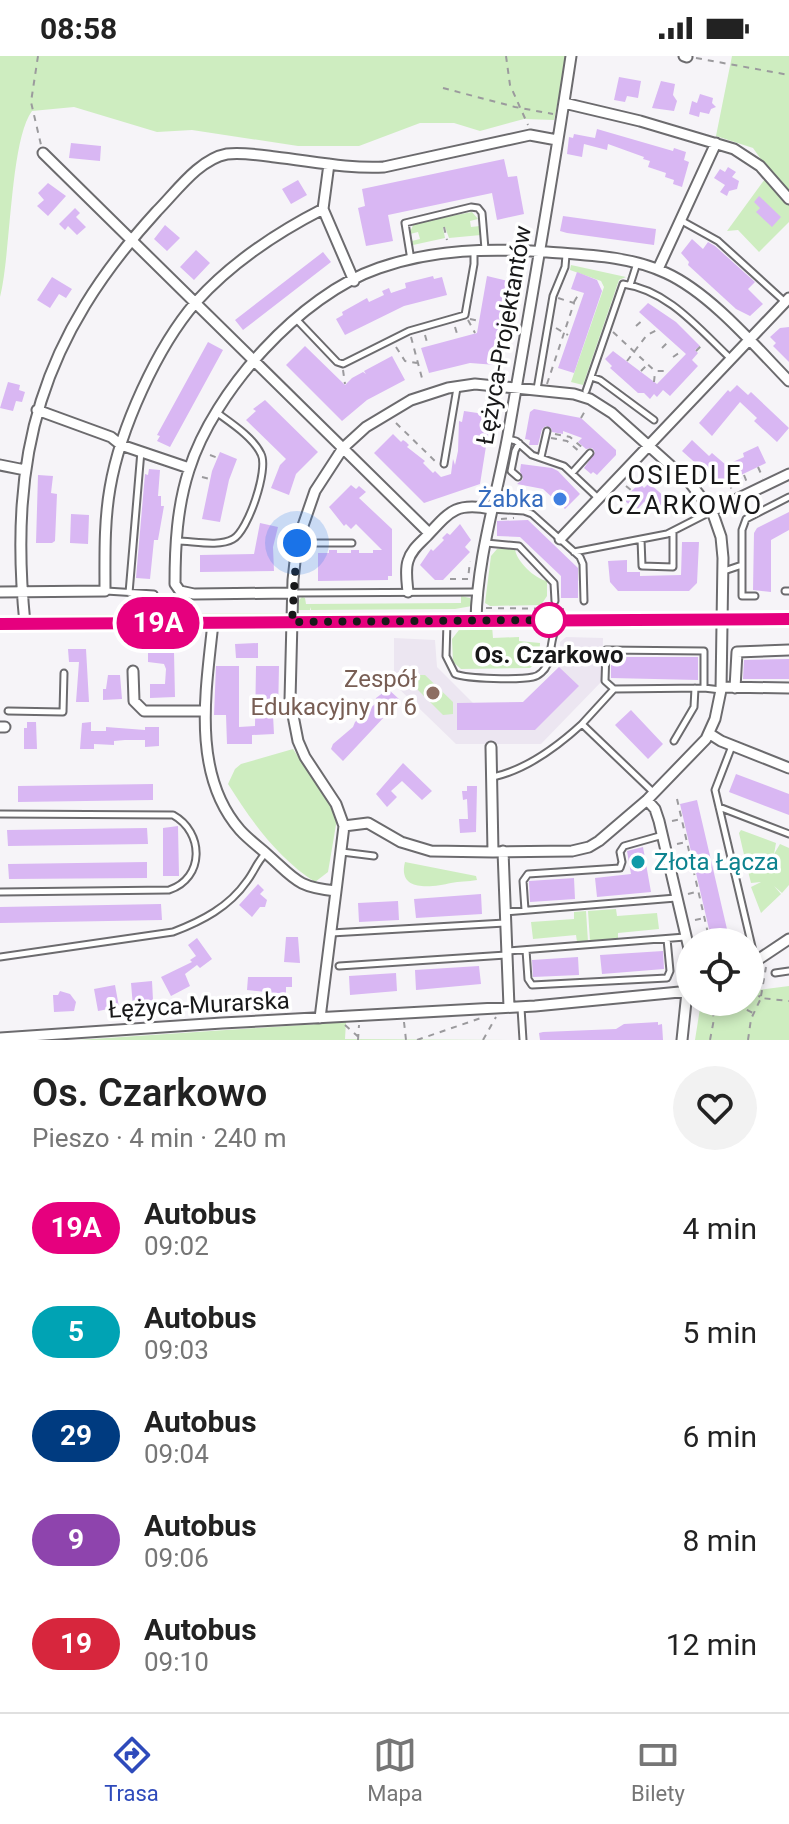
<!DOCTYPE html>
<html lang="pl">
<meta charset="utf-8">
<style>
body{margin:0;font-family:Roboto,sans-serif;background:#f2f2f2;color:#222;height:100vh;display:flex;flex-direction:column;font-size:30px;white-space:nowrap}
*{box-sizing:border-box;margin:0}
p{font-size:26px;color:#767676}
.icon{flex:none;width:44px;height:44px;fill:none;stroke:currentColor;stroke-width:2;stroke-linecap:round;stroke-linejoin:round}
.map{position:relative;height:984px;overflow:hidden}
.side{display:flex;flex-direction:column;background:#fff;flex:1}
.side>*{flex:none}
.badge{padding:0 16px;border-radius:26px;font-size:28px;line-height:52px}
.buttons{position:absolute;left:676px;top:872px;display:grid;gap:16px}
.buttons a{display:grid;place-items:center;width:88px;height:88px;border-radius:50%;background:#fff;box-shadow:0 4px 12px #0003;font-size:40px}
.you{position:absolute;width:40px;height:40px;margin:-20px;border:6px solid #fff;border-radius:50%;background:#1a73e8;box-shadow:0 0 0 12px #1a73e833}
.map>.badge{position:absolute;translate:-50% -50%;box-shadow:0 0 0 4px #fff}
.round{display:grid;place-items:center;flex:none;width:84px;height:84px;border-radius:42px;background:#f2f2f2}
.overview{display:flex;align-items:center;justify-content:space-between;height:136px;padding:0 32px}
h1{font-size:38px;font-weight:600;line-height:60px}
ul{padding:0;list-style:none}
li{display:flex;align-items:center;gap:24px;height:104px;padding:0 32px}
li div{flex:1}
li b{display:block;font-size:30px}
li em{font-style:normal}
li .badge{min-width:88px;font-weight:700;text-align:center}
.status{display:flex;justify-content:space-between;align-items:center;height:56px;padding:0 40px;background:#fff;direction:ltr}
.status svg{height:22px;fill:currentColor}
.menu{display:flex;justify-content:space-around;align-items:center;height:112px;border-top:2px solid #e0e0e0;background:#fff;font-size:22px;color:#767676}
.menu a{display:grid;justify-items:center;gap:4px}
.menu .active{color:#2e4abb}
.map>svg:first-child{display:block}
</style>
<div class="status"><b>08:58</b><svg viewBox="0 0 49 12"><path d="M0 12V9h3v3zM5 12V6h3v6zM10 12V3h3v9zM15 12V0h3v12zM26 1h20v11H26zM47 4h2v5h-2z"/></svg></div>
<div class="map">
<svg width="789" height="984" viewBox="0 0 789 984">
<rect width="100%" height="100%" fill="#f6f4f8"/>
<path fill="#ece6f1" d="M566,581L603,582L602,625L541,688H456L394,628V582L435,584L437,611L473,647L523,646L561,609L560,586Z"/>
<path fill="#ceedc0" d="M0,0H567L554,64L524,63L480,75L454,67H420L359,90H298L192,74L157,76L74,51L32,55C10,84 11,198 0,241Z
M732,0H789V166L759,196L738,174L727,175L770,116L753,92L716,80Z
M472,156L478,163L470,165L471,171L480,170L481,179L449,182L445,171L443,172L445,182L413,189L412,185L420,183L418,176L410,178V176L414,167Z
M571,209L626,221L619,224L583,329L571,326L604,231L601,225L570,214Z
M497,493H515C516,505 535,523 547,525V540L541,549L490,550L485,547L491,500Z
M461,540L470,542L472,550L455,553L311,554L310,551V554H297L298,545L302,541L305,542L306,548L461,547Z
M285,557L282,561L33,562L31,559Z
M462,570H492L493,582L519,581V585L540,587L539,605L530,612L461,613L453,606L452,583Z
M409,619H425L453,646V658L443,659L410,626Z
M293,693L333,753L337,763L328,816L315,826C277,801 252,766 228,728L235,713L241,708Z
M741,774L776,787L774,798L780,788L789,792V829L782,837L774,830L781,838L761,857L751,831L761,826L751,827L746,807L756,802L745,803L739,777Z
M405,806L476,820L477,824C468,826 459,825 451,827C433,831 397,837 405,806Z
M616,853L617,860L657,857L659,873L618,877V883L590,885L588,855Z
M586,855L588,886H577L576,879L533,883L531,866L574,863V856Z
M789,930V984H695L701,946H750V935Z
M346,966L345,983L518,984H77Z"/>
<path fill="#d9b7f3" d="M619,21L641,25L638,42L627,40L625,46L614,44Z
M661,25L675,28L673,39L677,45L674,55L652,52Z
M700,38L713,42L712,47L716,51L711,53L709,58L700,56L699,61L689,58L692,45L697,47Z
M597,73L673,95L674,92L686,96L684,104L689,106L682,131L673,128L674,124L665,121L666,117L648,111L650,105L643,103L644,101L608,88L607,94L584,88L582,101L567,98L569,81L573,82L574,78L595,82Z
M71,87L101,90L100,105L69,102Z
M504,103L508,121L517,120L524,158L497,164L492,137L388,159L393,185L366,190L358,152L365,150L362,133Z
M728,111L736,116L732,121L739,125L737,133L729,135L727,140L720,136L725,129L714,122L720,113L725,116Z
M298,124L307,139L291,148L282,133Z
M48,127L66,140L48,160L37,150L44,144L38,137Z
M759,140L781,161L772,171L756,156L760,152L754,146Z
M75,152L80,157L76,161L86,171L77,179L68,170L65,174L59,168Z
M563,160L656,173L654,189L567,177L560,175Z
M165,169L180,182L167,195L154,183Z
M692,183L703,193L708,186L715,190L755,226L748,233L763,248L750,260L736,253L688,209L689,206L681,197Z
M196,194L210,207L194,224L180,211Z
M323,196L331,206L243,274L235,264Z
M577,216L597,224L602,235L574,317L558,312L584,237L571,233Z
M433,220L434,223L442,221L447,239L404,250L345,279L336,263L343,259L342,256L367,242L369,246L384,239L382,235L389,232L391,237L406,232L405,227Z
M487,220L508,225L496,309L470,307L429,317L421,292L477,277Z
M52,221L72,233L66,242L59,238L50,252L37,244Z
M648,247L676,266L700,290L695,294L698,297L692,304L698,310L670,340L663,334L657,341L654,338L650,343L644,337H638L610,312L612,310L605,303L613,295L657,328L686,298L639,256Z
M789,271V306L773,290L776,287L770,281L780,272Z
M208,286L223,294L170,391L157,385L160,380L157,379Z
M305,290L345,329L352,322L363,316L366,318L364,315L392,300L405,324L367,344L342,365L286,309Z
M8,326L20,329L19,334L25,336L22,346L16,345L13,355L0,352Z
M737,329L748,339L751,336L789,372L777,386L754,365L757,362L740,346L712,380L699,367L728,334L730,336Z
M265,344L318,396L296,418L289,439L271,432L280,409L286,403L246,364L256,355L253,353Z
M534,353L581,362L616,394V399L597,419L593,416L591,418L584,412L595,396L592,392L586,393L578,386L582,382L563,375V378L552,376L551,372L546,370L542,373L538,389H529L530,384L525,383L530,356Z
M464,355L491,359L480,428L424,447L374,397L393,378L401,386L403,384L406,386L409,389L407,391L425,405L423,407L433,417L435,415L441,421L451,418L453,403L455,409L458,395L459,365L462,366Z
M692,384L709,400L712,397L726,409L744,401L743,397L758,390L766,407L720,429L682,395Z
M220,396L237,403L229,424L220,466L202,463L212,415Z
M521,408L552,412L558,415L580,438L565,453L543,433L517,428L523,423L520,415Z
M149,413L160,414L158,440H161V450H164L158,484H154L150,523L136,522L145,418L148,419Z
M38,419L53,420L51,437L57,438L55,485L52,487H36Z
M640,427L644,432L649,427L667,443L654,456L644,446L636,455L623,443Z
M351,429L356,433L359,430L366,436L359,442L392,473V520H388V524L318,525V497H329V494H337V497H351V494H359V497H373V494H382L356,468L351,473L346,468L344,470L329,451Z
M789,456V474L771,484V536L753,534L754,477L757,472Z
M71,458L89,459L88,488L70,487Z
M528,464L578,512V542H561V520L520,481L497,480V465Z
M260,467L278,471L273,491L274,515L200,516V499L254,498Z
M460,468L471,484L465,491L470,496L443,524H435L420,509L431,493L433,495L444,484L442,482L447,477L450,479Z
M682,486H699L697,527L689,535H618L610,526L608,505L627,504V516H640V520L681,519Z
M258,587V602H236L235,588Z
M68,593H86L89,646H76L79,606H69Z
M148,596H174L175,641L150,642V628H165L166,613L164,608L148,606Z
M611,601H698V624L611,622Z
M789,603V623H743L744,604Z
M216,610H239V671L255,670L256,610H279L278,659H273L274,678L252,679V688H227L226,659H214Z
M559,611L579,630L535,674H457V647L523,646Z
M108,619H120L122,643L103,644V633H106Z
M388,633L400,644L343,705L331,693L333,688L353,671L355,666L375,648L376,642Z
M631,654L663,688L648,703L615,669Z
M27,666H36L37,693H24V672H27Z
M91,666V675H106V671L145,674V671H159V690L145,691V684H125L114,685V689L94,688V693H80L82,667Z
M403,707L432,735L422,744L402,725L391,735L397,741L387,751L376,738Z
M736,718L789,738V759L729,736Z
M153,728V744L18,746V730Z
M467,730H477L476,776L460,777L459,763H468L467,743L463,744L462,735H467Z
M697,744L730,886H712L680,748Z
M178,770L179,820H163V772Z
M147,772L148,788L8,790L7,774Z
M643,791L651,836L597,841L595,822L631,818L627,795Z
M147,806V822L9,823L8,808Z
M574,822L575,843L530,846L529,825Z
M258,828L264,834L260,838L267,844L265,851H260L252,861L239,849Z
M481,838L482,858L416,862L414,843Z
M398,845L399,864L359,866L358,847Z
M161,848L162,864L0,867V851Z
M286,881H298L300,907L284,906Z
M197,882L212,903L200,912L197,909L185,918L190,930L171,940L161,921L192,906L190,904L196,900L188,889Z
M663,895L664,913L602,918L600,899Z
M578,901L579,919L533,921L532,904Z
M479,910L481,928L416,934L415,914Z
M396,917L397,935L350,939L349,920Z
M248,921H292V931H286V938L247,934Z
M152,925L153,944L141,947L142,951H133L131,927Z
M115,929L119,951L98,955L94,933Z
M60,935L70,938L76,946L74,955L54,956L53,939H58Z
M658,966V969L662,968L663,984H540L539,977L543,976L616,973L624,968Z"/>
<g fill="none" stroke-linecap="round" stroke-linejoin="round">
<g stroke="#6c6b6e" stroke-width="9">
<path id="service" d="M682,165L718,185L785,246
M411,204L405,167L471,151L478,152L482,157L485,193
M630,229L637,207
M297,264L337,306L343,308L409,275L465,259L474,208V195
M591,321L600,324L654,364
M537,333L553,240L565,211L566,199
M586,335L623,228C668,234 699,273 731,303
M508,383L516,385L532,399L564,410L598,442
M541,401L547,375
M444,408L457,332
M572,417L590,397
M518,421L511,415L515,395L519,387
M491,453L524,455L532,458L580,501L583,508L584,545
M641,483L642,510L673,511V475
M177,485C193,485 219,491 233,483C248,475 269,413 261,398C253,381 231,367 216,356
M298,487H352
M486,487L519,490L554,527L555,545
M574,496L667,478L712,455
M742,509V540H755
M724,515L742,509V474L746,463L789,441
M106,535L154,538
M785,535H789
M129,537L141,395
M293,537L477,536
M447,566L446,600L455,618C468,623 519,624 533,621C539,620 545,614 547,609C553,593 549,582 560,566
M606,594L704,595V632L614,633L605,625Z
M704,632L721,634
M614,633L582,668L653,736
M8,655L63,656L64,617
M674,685L694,651L695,632
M732,690L715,734L753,895L757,904
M493,721C525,714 558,690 582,668
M719,751L789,778
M0,758L173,759C204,776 205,822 169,834L0,836
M342,796L374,800
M525,854L523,825L528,818L620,812L622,806L620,796L624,790L663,779
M505,856L676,842
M331,877L505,867
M526,894L528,923L532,929L667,922L670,915L667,883
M508,895L685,881
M0,901L173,876C202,865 229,851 247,825C254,816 257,806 265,798
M339,910L506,899
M775,917L789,915
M521,952L523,984"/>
</g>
<g stroke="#6c6b6e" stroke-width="13">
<path id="minor" d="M684,0L687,1
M564,47L640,65L734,93L760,110L789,143
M43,97L429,477
M329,108L323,153L354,225
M658,213L716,87
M37,354L111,381L121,389L189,412
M0,409L25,414
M712,455L789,418
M560,483L789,242
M0,536L105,535C105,501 104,466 110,432C120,373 157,291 196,246C232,206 276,177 323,153
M408,536C407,526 405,514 408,505C411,494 420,487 427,480C450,455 456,446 491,453
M293,537L194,538L180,535L175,528C175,490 177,451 189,414C214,335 300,239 379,212C434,193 490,192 547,196C587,199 630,200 666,217C710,237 755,290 789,325
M476,565C477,502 497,440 508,379C530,253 552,127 571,0
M213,567C206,634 191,718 240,774C248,783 259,791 268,799C296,824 297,831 336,835L320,962
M25,568C8,397 41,282 157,155C176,136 199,103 227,98C242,96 260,99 275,101C311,105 348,113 384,111L530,79L557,84
M133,615L134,645L144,655H204
M721,631L789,632
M735,632L737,596L789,594
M0,671H5
M710,678L721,685L789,712
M491,691L493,796L431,795L401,786L368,767L344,770L336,748L305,701L298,685L290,644L293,524L297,487L315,435L343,392L366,371L411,344L448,332L475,328L574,338L590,343L612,357L690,427L712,455L721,481L723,502L721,634L715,663L706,683L647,744L599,785L589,791L572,795L493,796
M647,744L655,753L659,765L690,897
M503,795L509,951
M336,835L344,770
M750,909L789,883
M0,982L222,967L535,950L690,935
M682,984L687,936"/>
</g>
<g stroke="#6c6b6e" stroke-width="16">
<path id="secondary" d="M0,568L789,563"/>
</g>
<path stroke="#9b9a9d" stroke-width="2" stroke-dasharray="6 6" stroke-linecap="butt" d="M38,0L31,46L41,89
M506,0L510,29L528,69
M696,2L789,19
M443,32L515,51L553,58
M444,171L447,184
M574,246L580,236
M470,263L479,265
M468,264L475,277
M636,270L644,263
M455,271L458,281
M556,272L568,279
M613,276L655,315H669
M425,279L428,290
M411,281L423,326
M396,291L405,305L417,307
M662,292L670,284
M696,295L704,287
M673,301L682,295
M627,305L647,279L657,274
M343,314L345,328
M641,315L647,309
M654,326L655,316
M547,328L574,247L558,242
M581,362L585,355
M396,367L438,408
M555,378L570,381L584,393
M551,382L567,385L580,396
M210,399L218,402
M758,411L763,422
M744,419L748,429
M202,421L210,423
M729,427L733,436
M626,430L632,435
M501,463L514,462
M450,523H468L470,505
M486,552L568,553
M677,743L710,886
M672,765L682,763
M677,788L687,786
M683,812L693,810
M688,838L699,835
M695,864L705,862
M750,931L760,941
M761,940L766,911
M705,946L712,951L714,963L710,984
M712,946L741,951L753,957
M404,966L406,984
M345,969L362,984
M358,984L359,969
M417,984L481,962
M483,984L496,961
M748,984L751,963L761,942L789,945"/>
<use href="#service" stroke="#fff" stroke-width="5"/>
<use href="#minor" stroke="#fff" stroke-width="9"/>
<use href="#secondary" stroke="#fff" stroke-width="12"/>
</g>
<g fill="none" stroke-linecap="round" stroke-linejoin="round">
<g stroke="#fff" stroke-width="18">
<path id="line" d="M0,568L789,563"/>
</g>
<use href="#line" stroke="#e6007e" stroke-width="12"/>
<path stroke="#181819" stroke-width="8" stroke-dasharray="0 14.4" d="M297,487L292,566L549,564"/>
</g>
<circle fill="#3f7fe0" stroke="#fff" stroke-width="3" cx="560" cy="443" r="8"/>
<circle fill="#fff" stroke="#e6007e" stroke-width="4" cx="549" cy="564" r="16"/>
<circle fill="#8d6e63" stroke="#fff" stroke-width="3" cx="433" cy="637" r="8"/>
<circle fill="#0f9aa8" stroke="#fff" stroke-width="3" cx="638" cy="806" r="8"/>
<g text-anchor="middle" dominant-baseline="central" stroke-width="7" stroke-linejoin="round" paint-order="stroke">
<g font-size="24" fill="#181819" stroke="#fff">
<text transform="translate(504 279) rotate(-80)">Łężyca-Projektantów</text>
<text transform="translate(199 949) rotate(-3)">Łężyca-Murarska</text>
</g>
<g font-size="24" fill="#366cbe" stroke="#fff" text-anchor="end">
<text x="544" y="443">Żabka</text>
</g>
<g font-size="24" font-weight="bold" fill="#181819" stroke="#fff">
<text x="549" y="599">Os. Czarkowo</text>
</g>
<g font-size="24" fill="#785e54" stroke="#fff" text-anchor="end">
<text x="417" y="623">Zespół<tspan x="417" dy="28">Edukacyjny nr 6</tspan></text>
</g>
<g font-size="24" fill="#0d838f" stroke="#fff" text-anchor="start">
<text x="654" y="806">Złota Łącza</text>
</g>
<g font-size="26" letter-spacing="2" fill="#181819" stroke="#fff">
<text x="685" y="419">OSIEDLE<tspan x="685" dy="30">CZARKOWO</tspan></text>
</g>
</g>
</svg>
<div class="buttons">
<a><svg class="icon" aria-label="locate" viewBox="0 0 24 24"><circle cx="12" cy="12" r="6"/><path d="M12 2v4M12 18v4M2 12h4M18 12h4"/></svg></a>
</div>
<div class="you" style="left:297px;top:487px"></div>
<b class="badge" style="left:158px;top:567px;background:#e6007e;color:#fff">19A</b>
</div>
<section class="side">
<div class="overview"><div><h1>Os. Czarkowo</h1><p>Pieszo · 4 min · 240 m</p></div><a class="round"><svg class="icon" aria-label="heart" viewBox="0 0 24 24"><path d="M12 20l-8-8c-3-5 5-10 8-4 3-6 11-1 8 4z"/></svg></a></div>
<ul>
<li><span class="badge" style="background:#e6007e;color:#fff">19A</span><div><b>Autobus</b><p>09:02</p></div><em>4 min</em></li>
<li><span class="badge" style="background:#00a3b4;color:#fff">5</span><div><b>Autobus</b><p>09:03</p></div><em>5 min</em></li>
<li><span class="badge" style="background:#003b80;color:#fff">29</span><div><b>Autobus</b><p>09:04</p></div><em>6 min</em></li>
<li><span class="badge" style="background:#8e44ad;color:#fff">9</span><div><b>Autobus</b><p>09:06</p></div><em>8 min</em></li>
<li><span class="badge" style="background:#d7263d;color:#fff">19</span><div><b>Autobus</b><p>09:10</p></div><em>12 min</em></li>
</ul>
</section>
<nav class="menu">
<a class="active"><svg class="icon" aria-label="directions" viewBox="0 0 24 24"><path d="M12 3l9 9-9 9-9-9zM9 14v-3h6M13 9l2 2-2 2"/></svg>Trasa</a>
<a><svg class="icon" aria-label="map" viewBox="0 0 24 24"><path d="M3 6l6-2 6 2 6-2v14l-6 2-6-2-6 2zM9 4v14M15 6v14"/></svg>Mapa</a>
<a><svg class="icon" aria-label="tickets" viewBox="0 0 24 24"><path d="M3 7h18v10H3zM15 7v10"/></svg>Bilety</a>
</nav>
